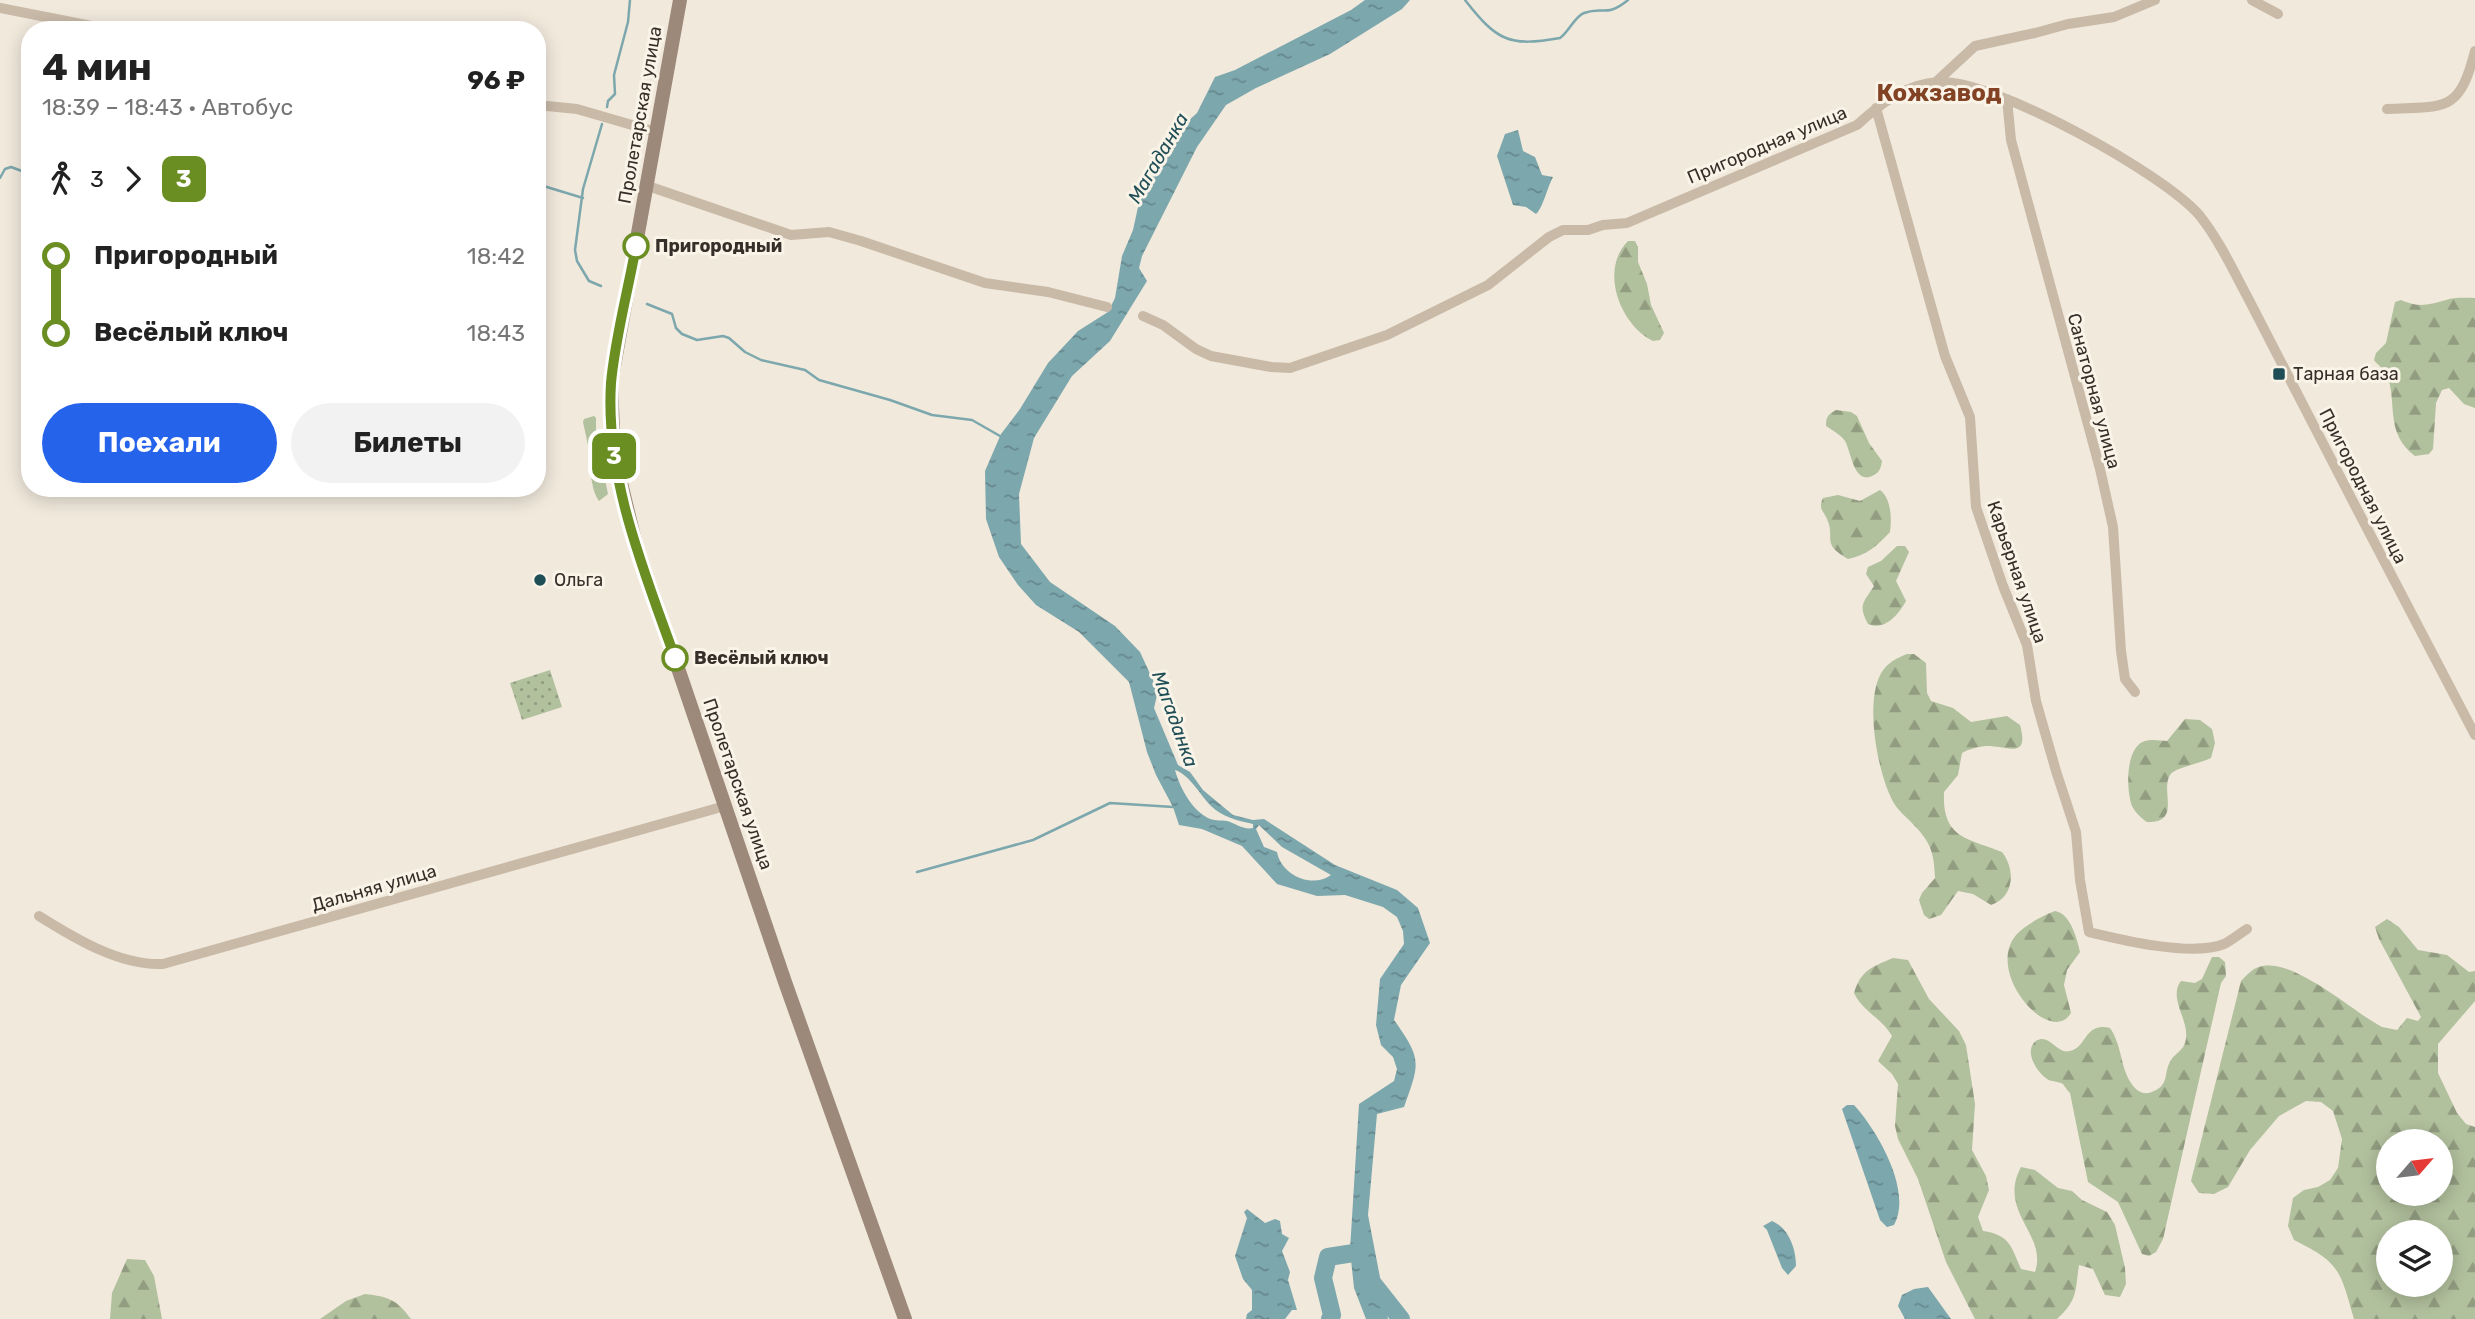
<!DOCTYPE html>
<html lang="ru">
<meta charset="utf-8">
<style>
body{margin:0;font-family:Rubik,sans-serif;background:#f2f2f2;color:#222;height:100vh;display:flex;flex-direction:column;font-size:26px;white-space:nowrap}
*{box-sizing:border-box;margin:0}
p{font-size:23px;color:#767676}
.icon{flex:none;width:38px;height:38px;fill:none;stroke:currentColor;stroke-width:2;stroke-linecap:round;stroke-linejoin:round}
.map{position:relative;flex:1;overflow:hidden}
.side{position:absolute;left:21px;top:21px;width:525px;height:476px;display:flex;flex-direction:column;background:#fff;border-radius:28px;box-shadow:0 4px 18px #0003}
.side>*{flex:none}
.badge{padding:0 14px;border-radius:10px;font-size:24px;line-height:46px}
.needle{width:46px;rotate:62deg}
.fabs{position:absolute;left:2376px;top:1129px;display:grid;gap:14px}
.fabs a{display:grid;place-items:center;width:77px;height:77px;border-radius:50%;background:#fff;box-shadow:0 4px 18px #0003;font-size:35px}
.map>.badge{position:absolute;translate:-50% -50%;box-shadow:0 0 0 4px #fff}
.legs{display:flex;align-items:center;gap:10px;height:77px;padding:0 21px;font-size:23px}
.legs p{margin-inline-start:auto}
.overview{display:flex;align-items:center;justify-content:space-between;height:119px;padding:0 21px}
h1{font-size:38px;font-weight:700;line-height:52px}
.action{display:flex;gap:14px;margin-top:auto;padding:14px 21px}
.action a{flex:1;height:80px;border-radius:42px;background:#2563eb;color:#fff;font-size:28px;font-weight:700;line-height:80px;text-align:center}
.action a+a{background:#f2f2f2;color:#222}
ul{padding:0 21px;list-style:none}
li{display:flex;align-items:center;gap:24px;height:77px;font-size:26px}
li i{display:grid;place-items:center;width:10px;height:100%;margin:0 9px;background:currentColor}
li i::after{content:'';width:18px;height:18px;margin:-9px;border:5px solid;border-radius:50%;background:#fff}
li p{margin-inline-start:auto}
li:first-child i{background:linear-gradient(#0000 50%,currentColor 0)}
li:last-child i{background:linear-gradient(currentColor 50%,#0000 0)}
.map>svg:first-child{display:block}
</style>
<div class="map">
<svg width="2475" height="1319" viewBox="0 0 2475 1319">
<defs>
<pattern id="forest-firs" width="22" height="20" patternUnits="userSpaceOnUse" patternTransform="scale(1.75)"><rect width="22" height="20" fill="#b1c09d"/><path d="M5 1l3.5 6h-7zM16 11l3.5 6h-7z" fill="#919c80"/></pattern>
<pattern id="park-dots" width="8" height="8" patternUnits="userSpaceOnUse" patternTransform="scale(1.75)"><rect width="8" height="8" fill="#b1c09d"/><path d="M2 2h.1M6 6h.1" fill="none" stroke="#919c80" stroke-width="1.8" stroke-linecap="round"/></pattern>
<pattern id="water-ripples" width="26" height="14" patternUnits="userSpaceOnUse" patternTransform="scale(1.75)"><rect width="26" height="14" fill="#7ca7ad"/><path d="M2 4q2-2 4 0t4 0M15 11q2-2 4 0t4 0" fill="none" stroke="#66888d"/></pattern>
</defs>
<rect width="100%" height="100%" fill="#f1e9dc"/>
<path fill="#b1c09d" d="M594,416L596,418V437L608,494L599,501C591,490 593,478 588,466L591,459L583,422L584,419Z"/>
<path fill="url(#forest-firs)" fill-rule="evenodd" d="M1628,241H1635L1638,247V262L1647,284L1651,305L1664,333L1660,340L1653,341C1620,325 1599,270 1628,241Z
M2475,298V408L2464,404L2449,388L2442,390L2436,403L2433,449L2429,454L2415,456C2385,433 2397,406 2388,377C2386,369 2378,366 2374,360L2376,353L2386,343L2395,302L2401,300C2419,308 2428,305 2446,300C2455,297 2466,298 2475,298Z
M1836,410L1851,412L1857,416L1869,443L1882,461C1881,467 1880,472 1874,475C1854,487 1851,451 1845,441C1841,435 1832,430 1826,426C1826,417 1828,414 1836,410Z
M1880,490C1891,498 1892,518 1890,532C1877,546 1867,555 1848,559C1820,543 1836,539 1827,519C1823,510 1818,509 1823,498L1838,495L1860,501Z
M1897,546H1905L1909,552L1896,581L1906,601C1898,615 1885,631 1868,624C1858,605 1863,603 1874,586L1866,574L1868,567L1881,561Z
M1907,654H1914L1926,663L1927,693L1931,701L1953,708L1971,722L2007,716L2020,725C2030,761 2006,745 1985,746C1977,747 1969,749 1962,753L1958,775L1944,792C1942,839 1968,838 2002,852C2016,870 2014,898 1991,905L1973,894L1958,891L1941,915L1929,919L1924,915L1919,900L1922,893L1935,878C1934,850 1930,841 1910,821C1905,816 1899,811 1895,805C1878,778 1862,696 1884,669C1889,662 1899,657 1907,654Z
M2185,719L2200,720L2212,729L2215,743L2211,758C2201,763 2174,768 2170,775C2160,791 2182,823 2147,822C2141,818 2135,812 2132,806C2126,790 2125,747 2145,741C2152,739 2161,741 2167,741Z
M2055,911C2070,913 2077,938 2080,952L2067,970L2064,985L2071,1013C2050,1048 1983,971 2017,934C2027,924 2042,916 2055,911Z
M2387,919L2399,927L2418,950L2447,955L2469,972L2475,971V1001L2438,1044V1073L2457,1113L2466,1124L2475,1127V1319H2354C2340,1271 2341,1263 2294,1240L2288,1226L2293,1198L2304,1190L2318,1187L2330,1180L2338,1168L2342,1139L2333,1111L2321,1102L2306,1101L2279,1116L2250,1150L2228,1187L2214,1194L2199,1193L2191,1181L2241,981C2247,975 2253,967 2263,966C2296,960 2352,1011 2382,1027L2397,1030L2407,1018L2418,1021L2421,1017L2379,939L2375,927ZM2389,1141H2441V1194H2389ZM2389,1232H2441V1284H2389Z
M2212,957H2219L2225,962L2226,976L2221,983L2163,1239L2156,1252L2149,1256L2142,1254L2118,1202L2088,1182L2070,1093C2067,1090 2065,1087 2063,1084C2058,1081 2052,1082 2047,1079C2038,1073 2027,1056 2032,1046C2034,1042 2036,1040 2041,1039C2052,1038 2058,1054 2070,1051C2087,1048 2084,1022 2110,1028C2122,1045 2120,1066 2131,1083C2137,1092 2144,1096 2154,1091C2170,1084 2163,1073 2171,1060C2175,1054 2183,1050 2185,1043C2192,1022 2167,999 2181,981L2195,983L2202,979Z
M1893,958L1908,960L1929,999L1959,1031L1966,1045L1975,1104L1972,1150L1986,1176L1989,1190L1978,1217L1983,1231C2010,1235 2011,1246 2021,1269L2035,1272C2048,1234 1997,1212 2021,1167L2035,1170L2058,1188L2072,1191L2082,1200L2107,1212L2115,1225L2125,1268L2126,1284L2120,1297L2105,1295L2093,1269L2079,1265C2075,1291 2078,1300 2057,1319H1975L1946,1262L1918,1179L1898,1139L1895,1126L1898,1084L1892,1074L1878,1061L1892,1036C1881,1017 1864,1013 1854,993C1861,970 1872,967 1893,958Z
M127,1259L145,1260L154,1276L162,1319H110L112,1293Z
M365,1294C389,1297 396,1299 411,1319H320L346,1301Z"/>
<path fill="url(#park-dots)" d="M550,670L562,707L522,720L510,683Z"/>
<path fill="url(#water-ripples)" fill-rule="evenodd" d="M1365,0H1410L1402,9L1330,54L1256,88L1226,105L1197,147L1142,256L1139,268L1147,281L1110,341L1072,376L1034,438L1019,494L1021,544L1050,582L1115,626L1140,652L1158,691L1154,708L1178,765L1190,772L1203,790L1233,815L1253,820L1264,819L1335,865L1397,890L1418,908L1430,943L1401,985L1394,1020C1422,1059 1420,1063 1404,1107L1377,1114L1368,1215L1388,1319H1366L1354,1288L1350,1250L1359,1104L1394,1081L1397,1069L1393,1057L1381,1045L1376,1025L1380,979L1404,944L1403,931L1397,917L1383,907L1345,895L1317,896L1277,884L1242,846L1202,829L1179,825L1173,807L1156,775L1147,752L1129,682L1079,632L1036,605L1018,585L999,557L986,519L985,471L1001,434L1020,409L1048,363L1078,331L1108,312L1115,298L1122,256L1133,230L1145,175L1155,151L1197,113L1215,77L1235,70L1351,10ZM1175,770C1190,775 1200,795 1211,806C1222,817 1239,821 1253,824V828C1243,830 1237,824 1227,821C1221,820 1216,821 1210,819C1192,811 1180,788 1175,770ZM1259,825L1282,847L1331,875C1312,889 1281,875 1277,852L1264,847L1256,829Z
M1518,130L1523,151L1535,157L1542,175L1553,177C1547,188 1543,208 1536,214L1526,207L1513,205L1497,156L1505,134Z
M1847,1105H1854C1877,1130 1913,1191 1894,1225L1887,1227L1880,1220L1842,1109Z
M1247,1209L1265,1223L1275,1219L1280,1221L1282,1234L1289,1238L1282,1251L1290,1272L1288,1280L1297,1310H1292L1285,1319H1246L1247,1314L1252,1310V1290L1243,1279L1235,1256L1247,1218L1244,1212Z
M1772,1221C1789,1228 1796,1249 1796,1266L1788,1275L1782,1268L1767,1230L1763,1226Z
M1928,1287L1951,1319H1905L1898,1306L1902,1295L1914,1289Z"/>
<g fill="none" stroke-linecap="round" stroke-linejoin="round">
<path stroke="#7ca7ad" stroke-width="2.5" d="M1465,0C1497,41 1509,47 1560,38C1569,32 1574,17 1584,13C1604,6 1606,18 1628,0
M607,107L608,101L615,94L614,75L628,22L630,0
M0,178L5,169L11,167L30,174
M537,184L583,198
M601,286L589,281L577,261L575,250L583,189L602,124
M647,304L672,314L676,328L682,334L697,340L723,336L729,338L745,352L761,360L805,370L819,380L890,400L932,415L972,420L1000,436
M917,872L1033,840L1110,803L1173,807"/>
<path stroke="#7ca7ad" stroke-width="18" d="M1371,1281L1401,1319
M1330,1319L1332,1315L1323,1278L1328,1257L1360,1252"/>
<path stroke="#c9baa8" stroke-width="10" d="M2252,0L2278,14
M0,8L112,30
M1936,82L1975,46L2035,33L2068,24L2114,17L2155,0
M2007,99L2011,140L2100,469L2113,527L2121,651L2125,679L2135,692
M537,105L577,109L656,132
M1876,108L1945,356L1970,417L1976,507L2003,586L2027,645L2036,701L2056,771L2076,832L2080,880L2089,932C2122,940 2192,957 2224,944C2232,940 2239,934 2247,929
M2387,109C2445,106 2459,114 2475,51
M648,186L791,235L829,232L861,241L985,283L1048,292L1107,307
M1143,316L1163,325L1196,349L1211,356L1271,367L1290,368L1387,335L1488,285L1549,237L1563,230H1588L1603,225L1627,223L1857,125C1880,104 1907,83 1940,82C1993,79 2165,174 2200,216C2219,240 2233,270 2248,298C2265,331 2282,364 2299,397C2357,510 2416,622 2475,735
M39,916C74,938 120,966 163,964L725,806"/>
<path stroke="#9c897a" stroke-width="14" d="M680,0L611,383L614,454L636,545L785,982L905,1319"/>
</g>
<g fill="none" stroke-linecap="round" stroke-linejoin="round">
<g stroke="#fff" stroke-width="16">
<path id="line-1" d="M636,246C628,291 615,338 611,383C605,478 644,571 675,658"/>
</g>
<use href="#line-1" stroke="#6b8e23" stroke-width="10"/>
</g>
<g fill="#fff" stroke="#6b8e23" stroke-width="3.5">
<circle cx="636" cy="246" r="12"/>
<circle cx="675" cy="658" r="12"/>
</g>
<g fill="#1f4e56" stroke="#f9f3e8" stroke-width="2.5">
<rect x="2272" y="367" width="14" height="14" rx="3.5"/>
<circle cx="540" cy="580" r="7"/>
</g>
<g text-anchor="middle" dominant-baseline="central" stroke-width="6" stroke-linejoin="round" paint-order="stroke">
<g font-size="18" fill="#362e28" stroke="#f9f3e8">
<text transform="translate(640 115) rotate(-80)">Пролетарская улица</text>
<text transform="translate(1767 145) rotate(-23)">Пригородная улица</text>
<text transform="translate(2094 391) rotate(75)">Санаторная улица</text>
<text transform="translate(2363 486) rotate(63)">Пригородная улица</text>
<text transform="translate(2017 572) rotate(71)">Карьерная улица</text>
<text transform="translate(738 784) rotate(71)">Пролетарская улица</text>
<text transform="translate(374 888) rotate(-16)">Дальняя улица</text>
</g>
<g font-size="18" font-weight="bold" fill="#362e28" stroke="#f9f3e8" text-anchor="start">
<text x="655" y="246">Пригородный</text>
<text x="694" y="658">Весёлый ключ</text>
</g>
<g font-size="18" fill="#362e28" stroke="#f9f3e8" text-anchor="start">
<text x="2293" y="374">Тарная база</text>
<text x="554" y="580">Ольга</text>
</g>
<g font-size="19" font-style="italic" fill="#1f4e56" stroke="#f9f3e8">
<text transform="translate(1158 158) rotate(-60)">Магаданка</text>
<text transform="translate(1175 719) rotate(70)">Магаданка</text>
</g>
<g font-size="24" font-weight="bold" fill="#824224" stroke="#f9f3e8">
<text x="1939" y="93">Кожзавод</text>
</g>
</g>
</svg>
<div class="fabs">
<a><svg class="needle" viewBox="-14 -14 28 28"><path d="M0-13l5 13h-10z" fill="#e53935"/><path d="M0 13l5-13h-10z" fill="#767676"/></svg></a>
<a><svg class="icon" aria-label="layers" viewBox="0 0 24 24"><path d="M12 4l9 5-9 5-9-5zM3 14l9 5 9-5"/></svg></a>
</div>
<b class="badge" style="left:614px;top:456px;background:#6b8e23;color:#fff">3</b>
<section class="side">
<div class="overview"><div><h1>4 мин</h1><p>18:39 – 18:43 · Автобус</p></div><b>96 ₽</b></div>
<div class="legs"><svg class="icon" aria-label="walk" viewBox="0 0 24 24"><circle cx="13" cy="4" r="2"/><path d="M13 8l-2 6 4 7M11 14l-3 7M7 12l3-4h3l4 4"/></svg>3<svg class="icon" aria-label="forward" viewBox="0 0 24 24"><path d="M9 5l7 7-7 7"/></svg><b class="badge" style="background:#6b8e23;color:#fff">3</b></div>
<ul>
<li><i style="color:#6b8e23"></i><b>Пригородный</b><p>18:42</p></li>
<li><i style="color:#6b8e23"></i><b>Весёлый ключ</b><p>18:43</p></li>
</ul>
<div class="action"><a>Поехали</a><a>Билеты</a></div>
</section>
</div>
